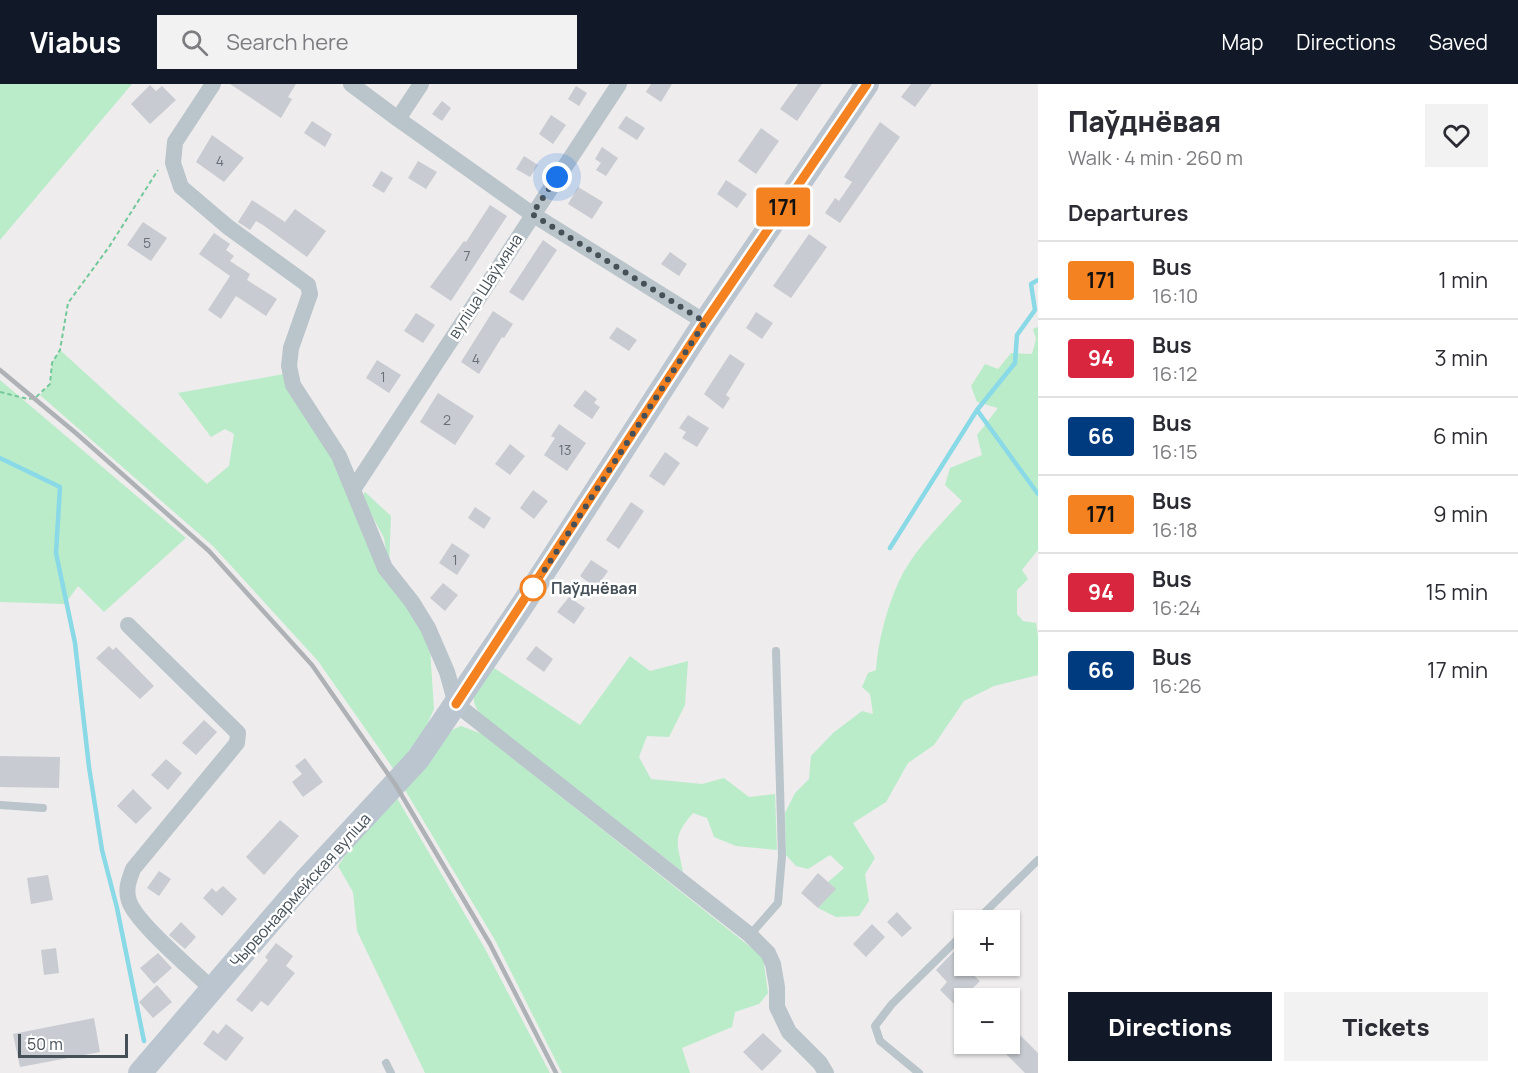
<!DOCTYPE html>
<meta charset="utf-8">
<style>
body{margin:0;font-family:Manrope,sans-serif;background:#f2f2f3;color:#2b2b33;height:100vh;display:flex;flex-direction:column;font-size:22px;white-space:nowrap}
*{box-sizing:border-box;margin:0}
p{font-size:20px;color:#7c7c81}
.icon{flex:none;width:33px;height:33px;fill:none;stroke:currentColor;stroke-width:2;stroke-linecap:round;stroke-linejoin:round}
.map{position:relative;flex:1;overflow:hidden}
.panel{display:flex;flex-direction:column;background:#fff;width:480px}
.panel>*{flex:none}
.badge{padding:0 12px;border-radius:4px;font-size:21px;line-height:39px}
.fabs{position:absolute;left:954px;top:826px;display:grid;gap:12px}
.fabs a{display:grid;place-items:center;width:66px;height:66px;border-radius:0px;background:#fff;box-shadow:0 2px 4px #0004;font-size:30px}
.scale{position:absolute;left:18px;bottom:15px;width:110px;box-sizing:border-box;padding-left:6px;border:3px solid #455058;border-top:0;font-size:16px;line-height:21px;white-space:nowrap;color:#455058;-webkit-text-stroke:4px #fff;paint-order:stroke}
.you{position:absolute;width:30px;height:30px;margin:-15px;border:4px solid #fff;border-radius:50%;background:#1a73e8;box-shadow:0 0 0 9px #1a73e833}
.map>.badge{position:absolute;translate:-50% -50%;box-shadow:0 0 0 3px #fff}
h2{padding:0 30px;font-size:22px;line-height:54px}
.round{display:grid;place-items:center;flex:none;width:63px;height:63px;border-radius:0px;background:#f2f2f3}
.head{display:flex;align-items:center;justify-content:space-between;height:102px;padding:0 30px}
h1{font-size:28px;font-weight:800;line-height:45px}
.action{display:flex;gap:12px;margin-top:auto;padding:12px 30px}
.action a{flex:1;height:69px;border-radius:0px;background:#111827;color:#fff;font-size:24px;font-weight:800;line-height:69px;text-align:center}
.action a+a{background:#f2f2f3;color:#2b2b33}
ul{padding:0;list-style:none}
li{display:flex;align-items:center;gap:18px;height:78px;padding:0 30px;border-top:2px solid #e1e1e2}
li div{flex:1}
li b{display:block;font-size:22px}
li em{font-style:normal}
li .badge{min-width:66px;font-weight:700;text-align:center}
header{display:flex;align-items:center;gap:36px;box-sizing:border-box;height:84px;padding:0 30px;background:#111827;color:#fff}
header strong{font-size:28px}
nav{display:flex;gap:33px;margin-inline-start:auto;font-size:21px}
.search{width:420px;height:54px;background:#f2f2f3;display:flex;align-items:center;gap:15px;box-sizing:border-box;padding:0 21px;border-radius:0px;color:#7c7c81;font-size:22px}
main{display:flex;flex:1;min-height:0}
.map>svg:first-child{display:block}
</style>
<header>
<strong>Viabus</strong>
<div class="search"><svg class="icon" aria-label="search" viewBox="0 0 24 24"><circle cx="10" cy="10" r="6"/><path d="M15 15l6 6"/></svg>Search here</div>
<nav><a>Map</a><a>Directions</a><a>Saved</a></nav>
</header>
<main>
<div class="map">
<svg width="1038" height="989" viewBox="0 0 1038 989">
<rect width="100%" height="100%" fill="#eeecec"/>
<path fill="#baecca" d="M0,0H132L0,156Z
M1038,243V466L1022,486L1028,495L1017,506V530L1023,537L1036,539L1038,552V591L994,602L964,617L934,661L908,679L886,718L853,739L875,774L865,790L869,817L859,832L836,833L818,824L835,805L828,798L844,784L830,771L808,785L796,782L786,771L785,729L795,709L809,695L811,672L833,649L862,627L873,630L870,610L862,603L868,589L876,586C878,556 887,524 899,497C913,467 940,441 962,417L945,401L950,384L982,371L977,351L998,324L977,318L971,302L985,280L998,285L1011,269L1032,270L1036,255L1033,245Z
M60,266L207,400L229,382L234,350L225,345L211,353L178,309L284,290L335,374L430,564L434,625L425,645L395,687L318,577L213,462L40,311L50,300L52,279Z
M0,296L186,454L104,528L78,502L65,520L0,518Z
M365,408L391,432L389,482L384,454L362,413Z
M630,572L650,587L688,577L685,621L669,653L647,652L639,673L651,695L702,700L724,694L749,713L775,710L777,766L736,762L714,753L707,734L693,729C672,753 677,758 683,788L482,632C463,609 481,604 494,584L580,641Z
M461,642L482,650L763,873L768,909L759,920L735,928L732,943L682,964L690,989H562L495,856L405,706L452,646Z
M397,714L484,863L550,989H425L357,847L353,808L338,782L357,755Z"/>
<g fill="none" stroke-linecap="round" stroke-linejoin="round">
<path stroke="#89d9e7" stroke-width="4.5" d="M977,326L1038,410
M0,374L60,403L56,469L75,559L89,683L102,766L117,824L144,957
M890,464L977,326L1015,279L1017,251L1035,226L1031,200L1038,196"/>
</g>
<path fill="#c8cbd1" d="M230,0H296L288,13L292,15L281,34Z
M651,0H672L661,18L646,8Z
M798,0H822L797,37L780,25Z
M911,0H932L915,23L901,13Z
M150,1L156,7L162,2L176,16L150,40L131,20Z
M576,2L587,9L579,22L568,15Z
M442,17L451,24L442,37L432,30Z
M551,31L566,41L553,60L539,50Z
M626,32L645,44L637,56L618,44Z
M312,37L332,50L325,63L304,49Z
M880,38L900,53L840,139L825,129L835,114L839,117L852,98L844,93Z
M761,44L779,57L756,90L738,77Z
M212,51L244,74L224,98L196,78Z
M602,63L618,74L606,92L596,86L601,79L595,75Z
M524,72L538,81L530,93L516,85Z
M418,77L437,88L426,105L408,94Z
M381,87L393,94L384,109L372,102Z
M726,96L747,110L737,124L717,110Z
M578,103L603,118L592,135L568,120Z
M252,116L285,138L295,125L326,147L307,173L263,141L256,137L250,146L238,138Z
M490,121L507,132L451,217L430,203L464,157L466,158Z
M143,138L167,154L151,177L127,161Z
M214,149L230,160L226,166L234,172L230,177L250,190L247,196L277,215L266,232L236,212L221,235L208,226L230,192L199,170Z
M809,150L827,163L791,214L773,202Z
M543,156L557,166L523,217L509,208Z
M670,168L687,180L679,192L661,180Z
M493,227L513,240L504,254L502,253L479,290L461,278Z
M756,228L773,239L762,255L746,244Z
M416,229L435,241L423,259L404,247Z
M617,243L637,256L629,267L609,254Z
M730,270L745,280L726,311L730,314L723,325L704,310Z
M377,276L401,291L389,309L366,294Z
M585,306L597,315L594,319L600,323L592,335L573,322Z
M438,309L474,332L455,361L420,338Z
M688,331L709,344L697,363L682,354L686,348L679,344Z
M559,340L586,359L567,387L544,371L555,354L551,352Z
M510,360L525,372L510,391L495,380Z
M665,368L680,379L664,402L649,392Z
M533,406L548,417L534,435L520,424Z
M631,418L644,427L619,465L606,456Z
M475,423L491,434L484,445L468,434Z
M452,459L470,471L457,491L439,479Z
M591,476L608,487L596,504L580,492Z
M443,499L458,511L445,527L430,514Z
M569,513L585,524L574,540L557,528Z
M109,562L113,566L116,563L154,602L140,615L96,574Z
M536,562L553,575L544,588L526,575Z
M204,636L217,648L196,671L182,659Z
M0,672L60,673L59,704L0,703Z
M305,674L323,698L303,713L292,698L302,690L295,682Z
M166,675L182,689L168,706L151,691Z
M133,705L152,724L136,740L117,722Z
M280,736L299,752L264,791L246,773Z
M159,787L171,795L159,812L147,804Z
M818,789L836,805L818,824L801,809Z
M48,791L53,816L31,820L27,794Z
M223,802L237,815L222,832L203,814L212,804L216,808Z
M897,828L912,844L902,853L887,838Z
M181,838L196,853L185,865L169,851Z
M872,840L885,853L866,873L853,860Z
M964,857V882L980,897L971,906L980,915H964V930L940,906L947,898L936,886Z
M276,859L293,872L286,882L295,889L268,922L261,917L252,928L236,916L268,876L265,873Z
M56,864L59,889L44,891L41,866Z
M158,869L172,884L154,900L140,884Z
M157,901L172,918L153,934L139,918Z
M94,934L100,968L20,983L13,950Z
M226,940L244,954L226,977L203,960L213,946L218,950Z
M1010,941L1038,969V989H1025L996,960H1010Z
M763,949L782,967L762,987L743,968Z"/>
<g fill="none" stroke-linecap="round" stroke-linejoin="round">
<path stroke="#74c89a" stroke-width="2" stroke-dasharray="4.5 3" stroke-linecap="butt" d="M0,308L28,315L35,314L50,300L52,279L60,266L68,219L109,163L158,86"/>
<path stroke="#bac4cb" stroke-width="8" d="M0,721L43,724
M976,837L1038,776
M750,851L778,819L782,772L776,567
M386,979L391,989
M919,989L880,957L875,942L892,920L964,849"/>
<path stroke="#bac4cb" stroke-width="16" d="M213,0L175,58L173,79L181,103L228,143L308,201L310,210L291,264L289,282L293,301L339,372L385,484L412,518L428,544L447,588L456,620L750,851L768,869L773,880L777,903V923L789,948L820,979L826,989
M351,0L398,35
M421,0L398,35L532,130L705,238
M354,404L619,0
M128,541L238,649L237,659L133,785C129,796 125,805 129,817C137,840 193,886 212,905"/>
<path stroke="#bac5cf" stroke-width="24" d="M140,989L304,798L418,675L523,520L705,238L867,0"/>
<path stroke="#aeb2b6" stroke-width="4.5" d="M0,286L77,350L209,467L312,581L395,700L490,860L556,989"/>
</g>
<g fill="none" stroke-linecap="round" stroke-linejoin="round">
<g stroke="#fff" stroke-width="14">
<path id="line" d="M456,620L705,238L867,0"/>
</g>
<use href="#line" stroke="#f58220" stroke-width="9"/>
<path stroke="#455058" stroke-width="6" stroke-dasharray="0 10.8" d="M533,504L705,238L532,130L557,93"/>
</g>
<circle fill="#fff" stroke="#f58220" stroke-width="3" cx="533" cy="504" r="12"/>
<g text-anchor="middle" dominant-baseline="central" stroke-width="5" stroke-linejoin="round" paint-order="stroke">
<g font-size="14" fill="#666f76">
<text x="220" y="76">4</text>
<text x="147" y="158">5</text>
<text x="467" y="171">7</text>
<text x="476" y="274">4</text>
<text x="383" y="292">1</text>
<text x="447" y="335">2</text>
<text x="565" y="365">13</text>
<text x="455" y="475">1</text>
</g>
<g font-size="16" fill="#455058" stroke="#fff">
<text transform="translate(485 202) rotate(-57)">вуліца Шаўмяна</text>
<text transform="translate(300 806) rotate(-48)">Чырвонаармейская вуліца</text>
</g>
<g font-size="16" font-weight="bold" fill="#455058" stroke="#fff" text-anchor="start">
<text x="551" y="504">Паўднёвая</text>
</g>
</g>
</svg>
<div class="fabs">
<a>+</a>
<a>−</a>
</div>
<div class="scale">50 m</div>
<div class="you" style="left:557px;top:93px"></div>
<b class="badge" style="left:783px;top:123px;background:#f58220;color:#111">171</b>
</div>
<section class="panel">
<div class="head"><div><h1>Паўднёвая</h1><p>Walk · 4 min · 260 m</p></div><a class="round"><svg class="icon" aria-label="heart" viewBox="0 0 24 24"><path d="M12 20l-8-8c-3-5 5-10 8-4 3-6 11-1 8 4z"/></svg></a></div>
<h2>Departures</h2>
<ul>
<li><span class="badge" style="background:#f58220;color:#111">171</span><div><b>Bus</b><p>16:10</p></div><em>1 min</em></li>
<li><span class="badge" style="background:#d7263d;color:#fff">94</span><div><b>Bus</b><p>16:12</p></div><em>3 min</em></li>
<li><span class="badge" style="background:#003b80;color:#fff">66</span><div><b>Bus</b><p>16:15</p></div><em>6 min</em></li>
<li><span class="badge" style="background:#f58220;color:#111">171</span><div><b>Bus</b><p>16:18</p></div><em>9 min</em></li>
<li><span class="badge" style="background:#d7263d;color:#fff">94</span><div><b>Bus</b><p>16:24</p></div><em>15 min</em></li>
<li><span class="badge" style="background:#003b80;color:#fff">66</span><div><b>Bus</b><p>16:26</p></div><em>17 min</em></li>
</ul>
<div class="action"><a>Directions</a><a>Tickets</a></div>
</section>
</main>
